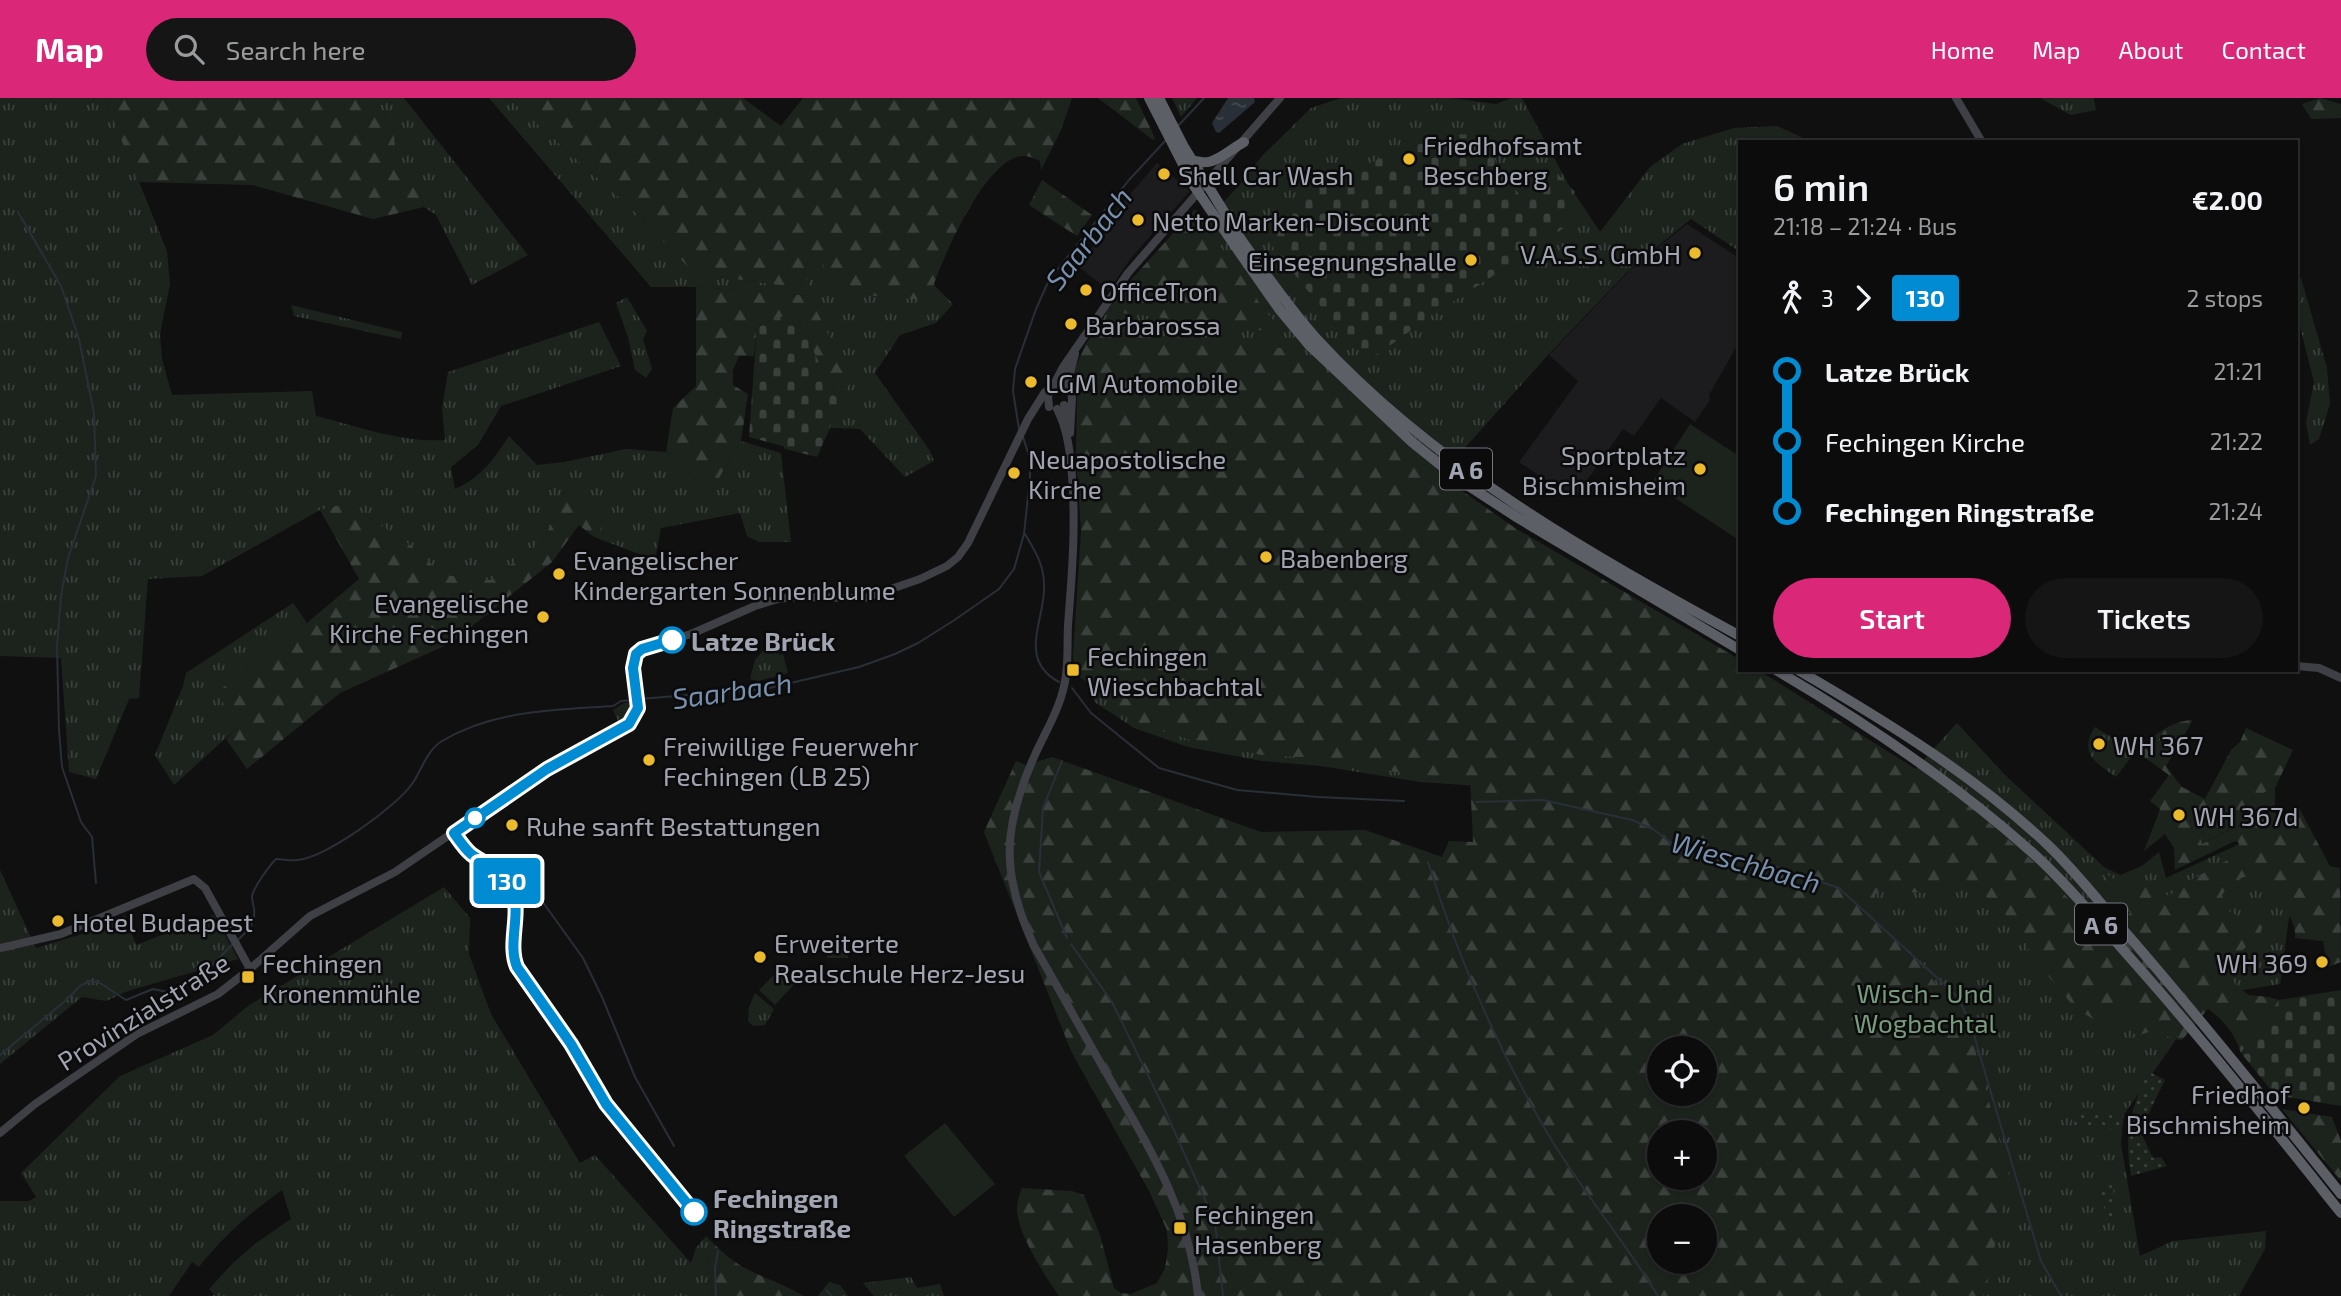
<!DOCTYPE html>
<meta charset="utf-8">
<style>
body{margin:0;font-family:"Exo 2",sans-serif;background:#151516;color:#f1f3f6;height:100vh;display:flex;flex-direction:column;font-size:26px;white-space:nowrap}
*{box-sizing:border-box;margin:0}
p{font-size:23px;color:#9a9b9d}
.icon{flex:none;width:38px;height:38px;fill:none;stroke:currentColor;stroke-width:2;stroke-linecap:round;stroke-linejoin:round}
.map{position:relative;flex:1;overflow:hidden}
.sheet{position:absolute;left:1738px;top:42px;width:560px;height:532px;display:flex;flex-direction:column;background:#0c0c0d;border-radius:0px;box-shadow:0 2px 5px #0004,0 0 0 2px #2c2c2e}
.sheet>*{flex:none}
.badge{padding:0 14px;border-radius:5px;font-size:24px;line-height:46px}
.controls{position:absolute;left:1647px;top:938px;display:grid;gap:14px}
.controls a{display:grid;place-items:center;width:70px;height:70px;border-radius:50%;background:#0c0c0d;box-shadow:0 2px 5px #0004,0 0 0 2px #2c2c2e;font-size:35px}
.map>.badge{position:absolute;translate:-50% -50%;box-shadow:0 0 0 4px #fff}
.legs{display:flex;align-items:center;gap:10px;height:77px;padding:0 35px;font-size:23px}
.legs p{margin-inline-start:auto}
.summary{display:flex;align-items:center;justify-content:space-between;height:119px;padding:0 35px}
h1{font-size:38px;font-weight:600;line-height:52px}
.action{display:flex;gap:14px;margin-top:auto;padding:14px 35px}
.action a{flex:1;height:80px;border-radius:42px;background:#db2777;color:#fff;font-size:28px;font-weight:600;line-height:80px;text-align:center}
.action a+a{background:#151516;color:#f1f3f6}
ul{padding:0 35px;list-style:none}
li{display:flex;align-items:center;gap:24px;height:70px;font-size:26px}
li i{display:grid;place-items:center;width:10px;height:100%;margin:0 9px;background:currentColor}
li i::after{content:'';width:18px;height:18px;margin:-9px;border:5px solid;border-radius:50%;background:#0c0c0d}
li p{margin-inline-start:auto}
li:first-child i{background:linear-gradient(#0000 50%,currentColor 0)}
li:last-child i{background:linear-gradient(currentColor 50%,#0000 0)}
header{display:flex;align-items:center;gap:42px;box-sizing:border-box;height:98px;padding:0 35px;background:#db2777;color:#fff}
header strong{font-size:33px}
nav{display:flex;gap:38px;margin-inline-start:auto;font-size:24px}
.search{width:490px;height:63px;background:#151516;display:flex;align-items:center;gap:18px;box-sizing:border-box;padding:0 24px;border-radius:38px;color:#9a9b9d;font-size:26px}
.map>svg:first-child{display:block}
</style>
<header>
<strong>Map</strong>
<div class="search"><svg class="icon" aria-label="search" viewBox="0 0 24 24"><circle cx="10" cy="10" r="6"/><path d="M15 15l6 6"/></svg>Search here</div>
<nav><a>Home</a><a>Map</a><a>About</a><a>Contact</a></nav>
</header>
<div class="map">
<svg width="2341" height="1198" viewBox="0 0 2341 1198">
<defs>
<pattern id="grass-tufts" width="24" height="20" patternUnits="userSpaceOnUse" patternTransform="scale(1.75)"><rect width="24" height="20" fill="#1c231d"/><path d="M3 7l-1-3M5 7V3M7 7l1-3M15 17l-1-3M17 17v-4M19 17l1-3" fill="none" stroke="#3a403b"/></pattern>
<pattern id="forest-firs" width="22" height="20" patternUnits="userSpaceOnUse" patternTransform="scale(1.75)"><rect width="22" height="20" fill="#1c231d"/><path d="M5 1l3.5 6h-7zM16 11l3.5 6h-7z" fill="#3a403b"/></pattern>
<pattern id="cemetery-stones" width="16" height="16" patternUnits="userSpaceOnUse" patternTransform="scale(1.75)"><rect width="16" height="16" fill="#1c231d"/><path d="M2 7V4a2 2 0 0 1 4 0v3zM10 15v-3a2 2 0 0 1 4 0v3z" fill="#3a403b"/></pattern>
<pattern id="garden-dots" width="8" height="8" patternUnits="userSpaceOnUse" patternTransform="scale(1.75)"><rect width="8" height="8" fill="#1c231d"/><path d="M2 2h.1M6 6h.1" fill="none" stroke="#3a403b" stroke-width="1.8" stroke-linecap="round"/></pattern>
<pattern id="water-ripples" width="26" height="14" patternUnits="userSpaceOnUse" patternTransform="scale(1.75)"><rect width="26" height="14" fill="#292f36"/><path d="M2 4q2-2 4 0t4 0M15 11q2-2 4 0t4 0" fill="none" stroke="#454a51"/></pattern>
</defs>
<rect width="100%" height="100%" fill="#101011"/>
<path fill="#1c1c1e" d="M1157,65L1190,93L1131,160L1109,192L1077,168L1102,137L1106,124Z
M1687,126L1739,160V244L1709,297L1710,302L1695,324L1661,300L1634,338L1623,331L1574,401L1519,364L1578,283L1549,257L1631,171Z"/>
<path fill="url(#grass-tufts)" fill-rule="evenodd" d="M0,0H105L167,153L170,186L160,236L162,261L172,297L312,293L316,318C357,328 402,345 445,342L442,310L448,274L599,224L621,268L501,308L478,347L451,369L455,391C482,379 493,362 509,338L537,367L564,364L626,351L666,354L710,395L741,343L781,355L791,444H759L747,438L740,415L661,430L655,462L594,439L605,425L564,394L545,440L491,482L443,478L413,449L347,405L320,412L202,478L148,481L139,600L129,601L96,681L69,674L61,560L0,558Z
M373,0H404L528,157L472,187L436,117L424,109L416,87L396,59L393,26Z
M489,0H509L631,110L695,176L766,185V194L696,189H651Z
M1172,0H1197L1181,19Z
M1341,0H1451L1496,6L1512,0H1522L1567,84L1600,134L1650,69L1682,46L1734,30L1777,28L1812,44H1740L1739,153L1691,121L1629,172L1547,258L1428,391L1904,684L1957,625L2005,677L2104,769L2120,777L2142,768L2159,754L2166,780L2261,736L2292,798L2280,886L2206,898L2114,1031L2122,1032L2121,1046L2140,1158L2173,1143L2266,1133L2265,1151L2239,1198H1342L1262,743L1473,772L1479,688L1420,684L1321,668L1262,663L1188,649L1134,630L1096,605L1087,590V531L1110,233L1096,231L1107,213L1122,215L1240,86L1262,58L1311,10ZM1659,950H1704V996H1659ZM1659,1034H1704V1080H1659ZM1659,1118H1704V1164H1659Z
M2040,0H2094L2096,12L2071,17Z
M816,152L933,186L953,206L936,225L900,237L875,275L930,353L934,363L905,379L860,331L830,330L838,302L851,283L809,198L770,194L772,186L805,167Z
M2301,180L2327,270L2330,306L2319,341L2310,347L2306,324L2314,284L2296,213V181Z
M627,199L647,233L643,241L652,271L646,280L635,272L628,239L616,205Z
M291,207L402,234L401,241L294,218Z
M293,505L307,525L217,594L238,629L174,687L155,657L183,588L186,575Z
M767,548L769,553L777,551L779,557L783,556L788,575L758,583L750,581L755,562Z
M633,604L629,618L620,627L613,612L624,605Z
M2095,629L2135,654L2116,679C2096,665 2078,655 2095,629Z
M2275,690V710L2201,746L2199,736L2265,694Z
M0,772L36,850L79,837L125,817L136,847L214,817L238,861L128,893L106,903L82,899L0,966Z
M444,789L470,820L469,856L491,916L580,1065L595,1057L691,1165L696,1150L706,1138L711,1143L707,1161L711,1198H212L214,1196L209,1191L232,1166L256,1145L291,1121L282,1092C249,1116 224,1137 199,1169L192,1164L169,1198H0V1103H29L36,1099L21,1075L120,978L213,937L248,908Z
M755,895L774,911L765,927L753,928L748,923L749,909Z
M911,1179L917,1190L940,1186L944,1198H874L863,1185Z
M829,1184L840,1187L848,1198H818Z"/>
<path fill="url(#forest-firs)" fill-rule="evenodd" d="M105,0H373L393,26L396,59L416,87L424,109L373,121L252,87L138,84Z
M509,0H743L781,28L803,0H1072L1061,32L1041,72L1040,63C1032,59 1024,56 1014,60C979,75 940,164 929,201H900L835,193L816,152L805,167L809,190L772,186L771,194L809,198L852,283L838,302L794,215L757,227L754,258H739L733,272V287L748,296L741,343L710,395L666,354L673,310L696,288V189L766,194V185L695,176L631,110Z
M1098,0H1136L1155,40L1153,42Z
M2320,0L2341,6V20L2311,21L2302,6Z
M1042,82L1092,117L1077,138L1029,107Z
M1195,111L1265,213L1285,235L1107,213L1130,183Z
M1096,231L1300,252L1361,314L1421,364L1515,430L1739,561L1740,572H1758L1930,680L1972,710L2033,763L2105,840L2130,815L2115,795V790L2095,767L2119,785H2129L2140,777C2143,792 2155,798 2170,797L2189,783L2235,758C2241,753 2242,750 2238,744L2235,743L2175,772L2174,750L2165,736L2144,753L2160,711L2150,703L2169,677L2137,654C2152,638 2170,623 2193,622L2166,668L2182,689L2205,701L2231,652L2240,644L2246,630L2293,652L2275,690L2265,694L2199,736L2202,746L2275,710L2276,719H2288L2299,710L2330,768L2340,770L2341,864L2328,869L2323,843L2295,840C2296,825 2289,818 2282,806C2278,799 2277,791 2273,786C2257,768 2233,780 2222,797L2225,810C2236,820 2252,818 2262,828C2262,848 2217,856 2232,882C2236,888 2244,893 2249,897L2269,899L2279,902L2241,955C2235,936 2224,922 2208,911L2182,942H2179L2151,933L2137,938L2131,933L2135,917L2123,909L2114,929L2093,921L2075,910L2031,857C2020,823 1988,799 1960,780L1926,795L1878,792L1870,806L1929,877L1970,933L2009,1078L1987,1186L1983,1198H1059C1045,1178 1018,1136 1017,1112C1017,1104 1019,1097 1022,1090L1072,1093L1084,1097L1100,1137L1114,1190L1121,1195L1131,1196L1157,1185L1165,1170L1168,1152L1167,1132L1149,1093L1071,953L984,734L1016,663L1026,667L1052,659L1261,734L1365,732L1442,759L1449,743L1473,744L1470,681L1422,679L1322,660L1262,657L1190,642L1137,625L1075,575L1073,558L1081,433L1076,359L1077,294L1074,274L1085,247ZM1659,950H1704V996H1659ZM1659,1034H1704V1080H1659ZM1659,1118H1704V1164H1659Z
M564,394L605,425L594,439L579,427L552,464L451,545L340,595L247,671L226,641L238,629L217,594L307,525L359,481L320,412L347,405L413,449L443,477L491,482L545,440Z
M2282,1011L2332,1019L2341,1043V1083Z
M711,1143C722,1154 733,1164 747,1171C766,1181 786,1187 804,1198H711L707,1161Z"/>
<path fill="url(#cemetery-stones)" d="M1452,36L1478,37L1520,98L1554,72L1575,94L1566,107L1571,116L1569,126L1539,148L1432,217L1370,262L1316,203L1269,144L1270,124L1316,87L1319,90L1346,74L1438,39Z
M794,215L838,302L830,330L817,359L785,351L783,348L749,339L757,227Z
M2341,892V1008L2275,997L2241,955L2279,902Z"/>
<path fill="url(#garden-dots)" d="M2148,973L2165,982L2142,1029L2143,1039L2153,1060L2161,1059L2167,1068L2131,1078C2124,1031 2130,1016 2148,973Z
M2070,1013L2124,1016L2122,1032L2074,1030Z
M2100,1085H2112L2117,1120L2106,1121Z"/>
<path fill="#1c231d" d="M1690,326L1739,358V442L1652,385Z
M827,846H848V860H827Z
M784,866L799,881L775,907L759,892Z
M945,1025L995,1086L954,1119L904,1058Z"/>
<path fill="url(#water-ripples)" d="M1228,0H1254L1255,4L1219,35L1216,34L1212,25Z"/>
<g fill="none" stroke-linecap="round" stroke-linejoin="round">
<path stroke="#292f36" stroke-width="2" d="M1178,28L1204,0
M18,114L61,188L79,241L94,315L96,378L68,460L61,498L57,548L59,632L62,669L81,724L92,739L96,785
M1019,331L1013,293L1015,271L1036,211L1049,182L1129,82L1165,43
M1025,436C1032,448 1041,462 1043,476C1051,516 1013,559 1059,584
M1072,590L1091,615L1159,670L1237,692L1318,699L1404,703
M639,601L765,591L859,569L895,556L918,545L953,523L999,491L1014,471L1024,436L1030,379V361L1023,339
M1062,663L1043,710L1039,774L1067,840
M1476,704L1543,702L1632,722L1653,731L1674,747L1774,768L1839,790L1957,898L1970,924L2041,1163L2061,1198
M1428,764C1457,857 1496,947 1545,1031C1578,1088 1623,1141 1658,1198
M542,803L583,860L602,899L635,979L674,1048
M238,842C249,831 256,826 254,810C253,806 252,802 252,798C254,789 269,768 276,761C283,761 290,763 297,762C325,760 396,709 412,686C422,672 426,653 442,643C494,612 555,612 613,608L621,603L634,602
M1071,846L1112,904L1164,1010L1215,1124L1223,1198
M0,957L65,903L80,888L90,883L100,885L126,902L153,891L172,895L203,876L233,846
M826,1192L832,1198
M716,1198L715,1170L718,1153"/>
<path stroke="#3f4046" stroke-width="8" d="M1956,0L1982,44
M1062,291L1066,275
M1064,307L1068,322
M1049,309L1048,298L1063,269L1128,175L1280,0
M1057,311C1068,332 1070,355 1072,378C1076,429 1072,476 1068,527C1067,550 1069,573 1062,596C1056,618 1043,638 1034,659C1002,731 1001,776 1034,848C1059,891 1083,935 1108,978C1149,1049 1190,1114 1198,1198
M1070,335L1072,300L1069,279L1075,256
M2296,568L2319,570L2341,580
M0,850L61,836L194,781L205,790L250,871
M0,1035L35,1006L137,936L218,896L250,871L310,818L395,774L546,671L622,632L637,615C640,595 623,565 642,551L691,536L755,508L778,501L793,499L865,500L920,481L947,468L958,459L968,445L1028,321L1045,294L1054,288"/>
<path stroke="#5d5f67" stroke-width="10" d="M1188,61C1214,71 1222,56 1244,44
M1242,143C1266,176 1289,210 1316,240C1433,368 1590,456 1740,538
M1235,148L1279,211L1309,247L1412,344L1458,381L1518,420L1740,552
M1776,572C1868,626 1955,685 2035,757C2070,789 2100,826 2132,862C2205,944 2273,1030 2341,1115
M1798,572C1887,624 1974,677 2049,748C2077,775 2100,805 2126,835C2200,920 2270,1008 2341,1096"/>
<path stroke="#5d5f67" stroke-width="10" d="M1149,0L1194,88L1235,148
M1159,0L1184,49L1242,143"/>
</g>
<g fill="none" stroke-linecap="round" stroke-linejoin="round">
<g stroke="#fff" stroke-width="16">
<path id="line-1" d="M672,542L642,551L636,556L633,570L638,610L629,626L547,671L454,735C459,742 464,750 471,756C487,768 505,772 512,792C522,816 507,845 517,869L571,946L606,1006L694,1114"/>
</g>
<use href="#line-1" stroke="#008bd2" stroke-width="10"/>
</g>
<g fill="#ecbb2d" stroke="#0b0b0c" stroke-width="2.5">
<circle cx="1409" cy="61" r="7"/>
<circle cx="1164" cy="76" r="7"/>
<circle cx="1138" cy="122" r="7"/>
<circle cx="1695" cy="155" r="7"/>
<circle cx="1471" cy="162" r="7"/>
<circle cx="1086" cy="192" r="7"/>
<circle cx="1071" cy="226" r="7"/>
<circle cx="1031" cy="284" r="7"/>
<circle cx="1700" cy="371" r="7"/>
<circle cx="1014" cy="375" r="7"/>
<circle cx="1266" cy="459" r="7"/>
<circle cx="559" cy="476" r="7"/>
<circle cx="543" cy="519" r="7"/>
<rect x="1066" y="565" width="14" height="14" rx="3.5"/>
<circle cx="2099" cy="646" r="7"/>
<circle cx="649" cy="662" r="7"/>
<circle cx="2179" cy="717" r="7"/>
<circle cx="512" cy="727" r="7"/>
<circle cx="58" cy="823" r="7"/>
<circle cx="760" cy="859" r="7"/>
<circle cx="2322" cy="864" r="7"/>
<rect x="241" y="872" width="14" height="14" rx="3.5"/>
<circle cx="2304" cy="1010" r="7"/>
<rect x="1173" y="1123" width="14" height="14" rx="3.5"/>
</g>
<g fill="#fff" stroke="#008bd2" stroke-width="3.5">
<circle cx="672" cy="542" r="12"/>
<circle cx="475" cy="720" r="9"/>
<circle cx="694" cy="1114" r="12"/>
</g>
<g text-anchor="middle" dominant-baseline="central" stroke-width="5" stroke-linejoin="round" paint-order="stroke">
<g fill="#0b0b0c" stroke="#747780" stroke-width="2">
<rect x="1440" y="350.5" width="52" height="41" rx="5"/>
<rect x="2075" y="805.5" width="52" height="41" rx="5"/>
</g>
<g font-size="24" font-weight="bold" fill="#a1a5b2">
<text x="1466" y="371">A 6</text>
<text x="2101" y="826">A 6</text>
</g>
<g font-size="26" fill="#a1a5b2" stroke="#0b0b0c" text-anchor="start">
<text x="1423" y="46">Friedhofsamt<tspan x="1423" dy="30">Beschberg</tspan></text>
<text x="1178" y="76">Shell Car Wash</text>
<text x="1152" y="122">Netto Marken-Discount</text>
<text x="1681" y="155" text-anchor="end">V.A.S.S. GmbH</text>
<text x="1457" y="162" text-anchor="end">Einsegnungshalle</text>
<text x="1100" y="192">OfficeTron</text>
<text x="1085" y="226">Barbarossa</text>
<text x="1045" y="284">LGM Automobile</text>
<text x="1686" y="356" text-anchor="end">Sportplatz<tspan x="1686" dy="30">Bischmisheim</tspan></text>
<text x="1028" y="360">Neuapostolische<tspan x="1028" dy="30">Kirche</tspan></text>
<text x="1280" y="459">Babenberg</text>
<text x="573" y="461">Evangelischer<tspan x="573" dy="30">Kindergarten Sonnenblume</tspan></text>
<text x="529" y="504" text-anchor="end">Evangelische<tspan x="529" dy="30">Kirche Fechingen</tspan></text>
<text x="1087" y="557">Fechingen<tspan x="1087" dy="30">Wieschbachtal</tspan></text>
<text x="2113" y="646">WH 367</text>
<text x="663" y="647">Freiwillige Feuerwehr<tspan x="663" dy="30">Fechingen (LB 25)</tspan></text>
<text x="2193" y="717">WH 367d</text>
<text x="526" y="727">Ruhe sanft Bestattungen</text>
<text x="72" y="823">Hotel Budapest</text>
<text x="774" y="844">Erweiterte<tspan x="774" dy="30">Realschule Herz-Jesu</tspan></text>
<text x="262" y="864">Fechingen<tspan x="262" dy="30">Kronenmühle</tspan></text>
<text x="2308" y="864" text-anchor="end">WH 369</text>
<text x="2290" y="995" text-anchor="end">Friedhof<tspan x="2290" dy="30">Bischmisheim</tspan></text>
<text x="1194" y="1115">Fechingen<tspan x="1194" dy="30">Hasenberg</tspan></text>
</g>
<g font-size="26" font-weight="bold" fill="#a1a5b2" stroke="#0b0b0c" text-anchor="start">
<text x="691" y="542">Latze Brück</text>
<text x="713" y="1099">Fechingen<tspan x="713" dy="30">Ringstraße</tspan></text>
</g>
<g font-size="26" fill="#789c7d" stroke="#0b0b0c">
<text x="1925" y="894">Wisch- Und<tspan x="1925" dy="30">Wogbachtal</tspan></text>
</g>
<g font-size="26" fill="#a1a5b2" stroke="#0b0b0c">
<text transform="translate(143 913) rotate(-32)">Provinzialstraße</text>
</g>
<g font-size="28" font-style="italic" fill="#7890ad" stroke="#0b0b0c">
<text transform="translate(1088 140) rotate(-52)">Saarbach</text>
<text transform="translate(732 592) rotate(-8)">Saarbach</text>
<text transform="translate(1746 764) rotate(16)">Wieschbach</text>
</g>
</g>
</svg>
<div class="controls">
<a><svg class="icon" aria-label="locate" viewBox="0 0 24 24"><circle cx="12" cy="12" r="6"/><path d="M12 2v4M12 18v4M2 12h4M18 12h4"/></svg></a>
<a>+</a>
<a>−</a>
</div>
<b class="badge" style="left:507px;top:783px;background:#008bd2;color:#fff">130</b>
<section class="sheet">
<div class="summary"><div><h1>6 min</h1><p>21:18 – 21:24 · Bus</p></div><b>€2.00</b></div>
<div class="legs"><svg class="icon" aria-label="walk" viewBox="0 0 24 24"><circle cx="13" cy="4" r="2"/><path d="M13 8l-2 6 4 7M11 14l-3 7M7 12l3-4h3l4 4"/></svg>3<svg class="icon" aria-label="forward" viewBox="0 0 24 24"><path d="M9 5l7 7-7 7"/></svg><b class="badge" style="background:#008bd2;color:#fff">130</b><p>2 stops</p></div>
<ul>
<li><i style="color:#008bd2"></i><b>Latze Brück</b><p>21:21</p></li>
<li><i style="color:#008bd2"></i><span>Fechingen Kirche</span><p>21:22</p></li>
<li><i style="color:#008bd2"></i><b>Fechingen Ringstraße</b><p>21:24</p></li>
</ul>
<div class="action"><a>Start</a><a>Tickets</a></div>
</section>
</div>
